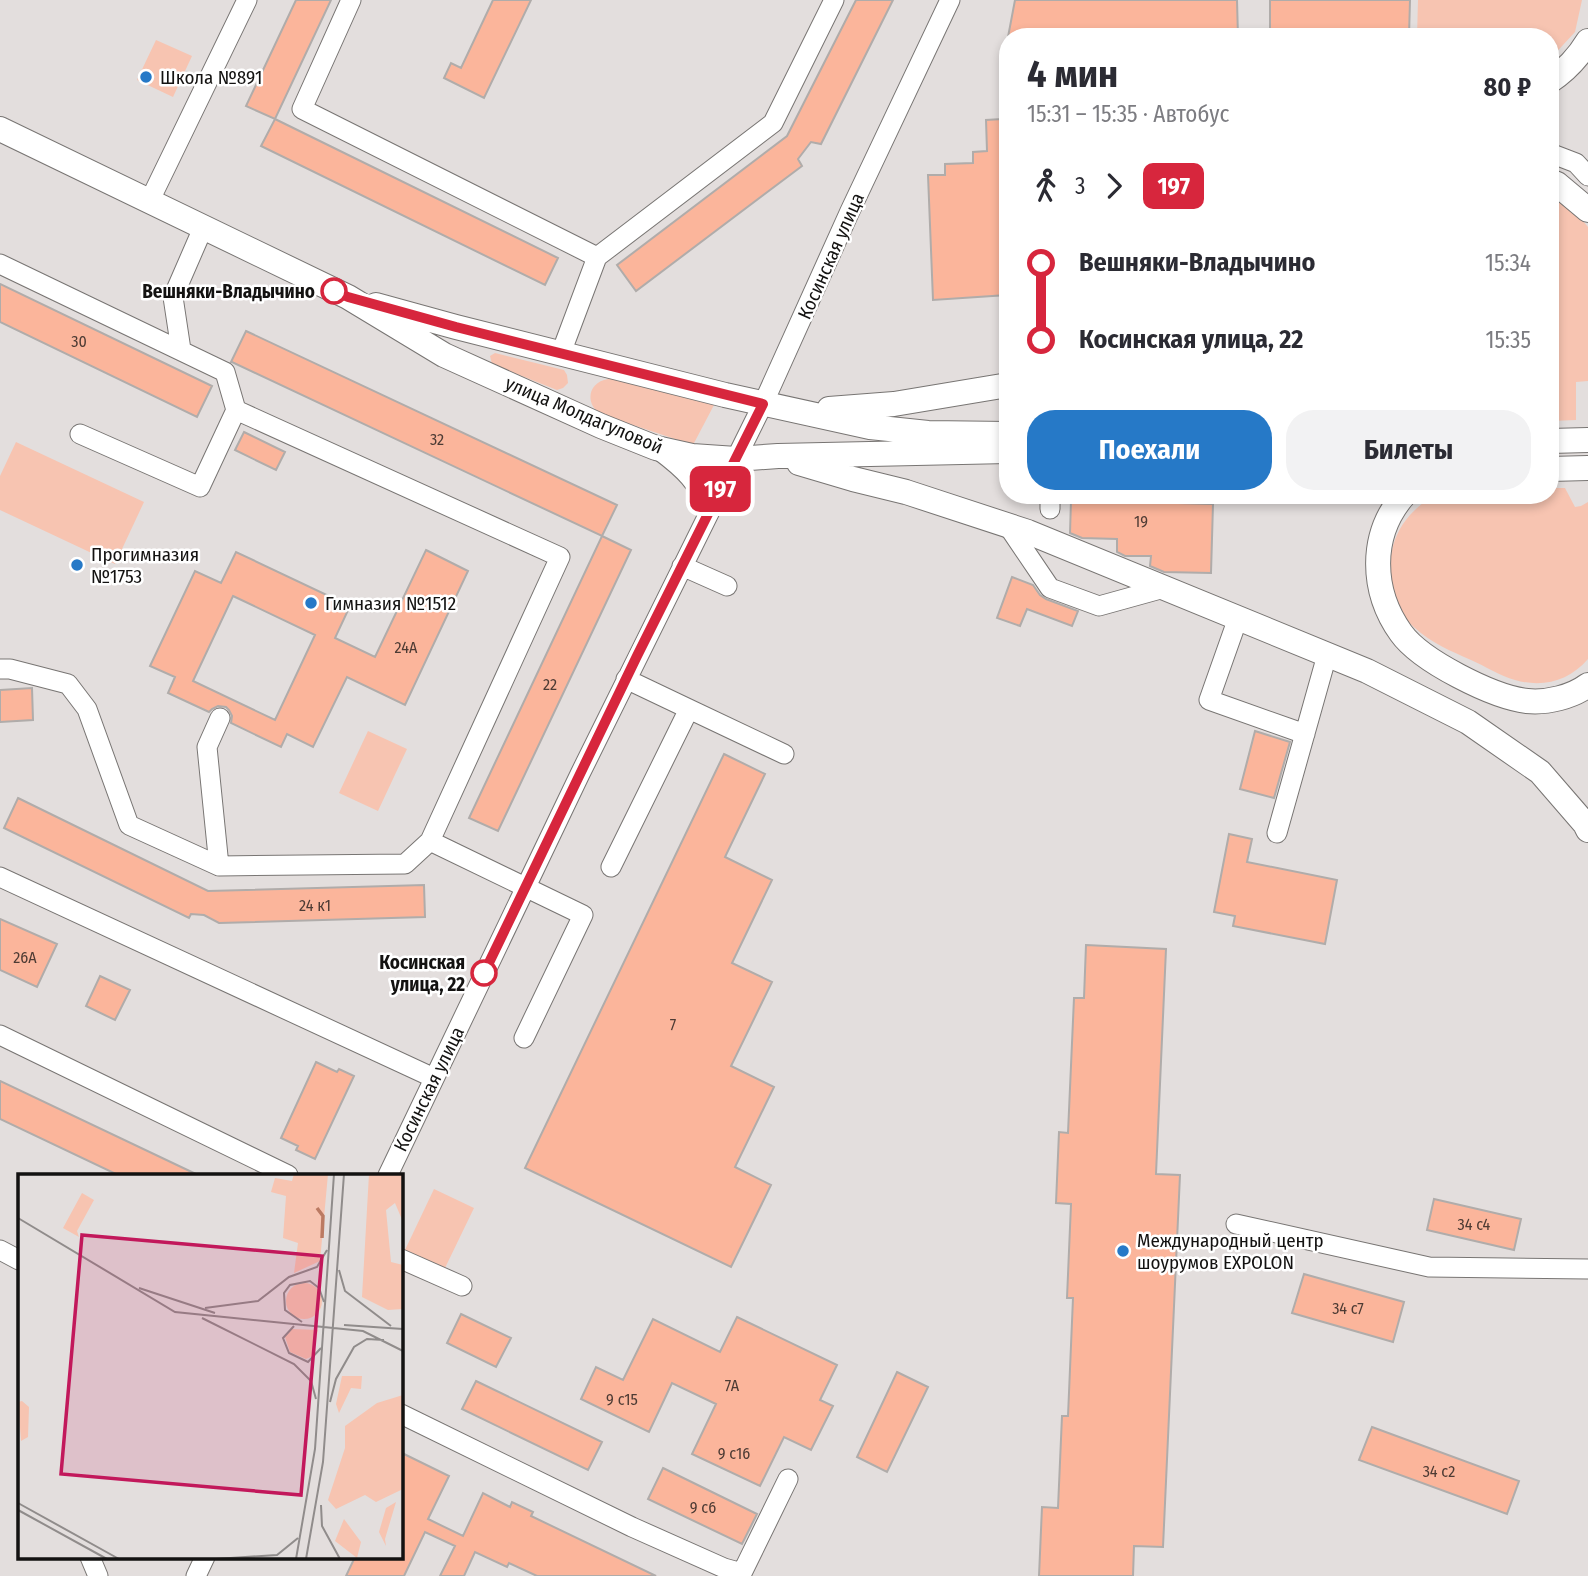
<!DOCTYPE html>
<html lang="ru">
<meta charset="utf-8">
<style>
body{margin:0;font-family:"Fira Sans Condensed",sans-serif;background:#f2f2f3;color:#2b2b33;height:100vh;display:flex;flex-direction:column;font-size:26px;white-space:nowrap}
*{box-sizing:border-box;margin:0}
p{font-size:23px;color:#7c7c81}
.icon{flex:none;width:38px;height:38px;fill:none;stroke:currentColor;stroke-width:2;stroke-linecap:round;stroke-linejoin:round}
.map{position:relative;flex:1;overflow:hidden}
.drawer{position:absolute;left:999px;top:28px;width:560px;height:476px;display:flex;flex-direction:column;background:#fff;border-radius:28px;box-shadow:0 4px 10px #0003}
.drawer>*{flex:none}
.badge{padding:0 14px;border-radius:10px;font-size:24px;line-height:46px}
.map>.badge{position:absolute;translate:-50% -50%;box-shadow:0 0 0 4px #fff}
.legs{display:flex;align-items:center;gap:10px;height:77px;padding:0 28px;font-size:23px}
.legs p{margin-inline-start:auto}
.head{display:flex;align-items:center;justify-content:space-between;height:119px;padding:0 28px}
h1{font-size:38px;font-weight:700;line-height:52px}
.action{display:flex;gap:14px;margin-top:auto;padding:14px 28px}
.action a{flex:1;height:80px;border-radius:28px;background:#2679c7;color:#fff;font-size:28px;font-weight:700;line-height:80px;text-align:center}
.action a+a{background:#f2f2f3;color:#2b2b33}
ul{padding:0 28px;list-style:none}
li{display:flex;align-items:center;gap:24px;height:77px;font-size:26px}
li i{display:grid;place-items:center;width:10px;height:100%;margin:0 9px;background:currentColor}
li i::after{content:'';width:18px;height:18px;margin:-9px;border:5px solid;border-radius:50%;background:#fff}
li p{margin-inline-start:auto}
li:first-child i{background:linear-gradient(#0000 50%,currentColor 0)}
li:last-child i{background:linear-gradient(currentColor 50%,#0000 0)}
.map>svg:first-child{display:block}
</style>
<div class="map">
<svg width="1588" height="1576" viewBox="0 0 1588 1576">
<rect width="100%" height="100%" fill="#e3dedd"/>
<path fill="#f7c4b1" d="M1418,0H1582L1575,32L1551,58L1550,37H1417Z
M156,40L192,56L173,97L137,80Z
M1550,195L1573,209L1588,227V381L1576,382V420L1551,421Z
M495,353L564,370L567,375L568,383L563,388L557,390L492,364L490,356Z
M608,379H614L714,405L693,445L600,414C584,402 589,382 608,379Z
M16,442L144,502L115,564L0,510V476Z
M1551,488H1565L1575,507L1581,506L1588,502V659C1569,681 1543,688 1515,680C1500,676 1485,666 1471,660C1451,651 1431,643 1415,628C1387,604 1382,555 1403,524C1411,512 1422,503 1434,495H1550Z
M368,731L407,749L378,811L339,793Z
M434,1189L474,1208L445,1268L405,1250Z"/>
<path fill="#fbb59b" stroke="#b0acaa" stroke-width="2" fill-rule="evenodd" d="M296,0H331L275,119L246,106Z
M493,0H531L484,98L444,78L451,63L461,68Z
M856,0H893L821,144L811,142L798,159L802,166L636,291L617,265L787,136Z
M1015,0H1237L1238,37H1008Z
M1270,0H1410L1409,37H1270Z
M275,119L558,258L545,285L261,146Z
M1002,119L1007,295L933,300L928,175H945V164L973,163V152L987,151L986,120Z
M0,284L212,386L197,417L0,322Z
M246,331L617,505L602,536L232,362H231Z
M244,432L285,452L276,470L235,450Z
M1071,500L1213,504L1211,573L1164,572L1150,566L1151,556H1125L1117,552V539L1082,538L1070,533Z
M602,536L631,550L498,831L469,818Z
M426,550L468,571L405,705L347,677L313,747L287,734L281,747L231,723L232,716L229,710L226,707L218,706L212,709L209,712L168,693L175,677L150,666L195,571L221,583L236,552L350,606L335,638L375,657ZM233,596L315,635L275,720L193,681Z
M1012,577L1033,585L1040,595L1046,599L1078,611L1072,626L1027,609L1020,626L997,618Z
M32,688L33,720L0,722V690Z
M1255,731L1290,742L1274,798L1240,789Z
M724,754L765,774L725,857L772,880L732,963L772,982L731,1066L774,1087L735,1167L771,1185L731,1267L525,1168Z
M18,798L208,891L424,885L425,917L219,923L204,915L191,914L189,918L4,828Z
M1229,834L1252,839L1247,862L1337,880L1325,944L1233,926L1235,916L1214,912Z
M0,919L57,944L37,987L0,970Z
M1086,945L1166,949L1156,1174L1180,1175L1163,1547L1134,1546L1133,1576H1039L1042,1507L1058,1508L1062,1416H1068L1073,1298H1067L1071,1204L1056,1203L1059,1132L1068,1133L1074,998H1084Z
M100,976L130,990L115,1020L86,1006Z
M316,1062L337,1072L339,1069L354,1076L315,1159L296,1150L298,1146L281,1138Z
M0,1081L198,1175H118L0,1119Z
M1434,1199L1521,1219L1514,1250L1427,1230Z
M1304,1274L1404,1302L1393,1342L1292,1313Z
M461,1314L511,1338L496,1367L447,1343Z
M737,1317L837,1365L820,1400L833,1406L811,1450L784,1437L760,1486L692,1454L716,1404L672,1383L649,1432L581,1399L596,1367L623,1380L653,1319L720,1352Z
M897,1372L928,1387L887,1472L857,1457Z
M476,1381L602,1442L588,1470L462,1409Z
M1372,1427L1519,1481L1507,1514L1359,1460Z
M404,1454L449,1476L428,1519L463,1536L483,1493L510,1507L512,1502L533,1512L531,1516L656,1576H537L509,1563L507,1567L475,1552L464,1576H440L455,1546L425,1532L404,1576H346L355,1557H401V1462Z
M663,1468L757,1514L742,1544L648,1499Z"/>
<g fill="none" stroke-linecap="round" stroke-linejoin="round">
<g stroke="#787573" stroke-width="21">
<path id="minor" d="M351,0L302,109L597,257L561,353
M1550,153L1576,163L1588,176
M149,202L247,0
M597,257L773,123L834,0
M0,264L225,372L236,410L200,487L80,434
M181,350L173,297L203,228
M236,410L560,557L430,841L583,915L524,1038
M660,451C684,469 698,482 709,511
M1050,495V509
M1008,526L1050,588L1099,606L1164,588
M682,566L727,586
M1238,618L1209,700L1305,734
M0,669H10L68,684L87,709L129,825L219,866L405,864L430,841
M689,709L784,754
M1277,833L1327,655
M219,866L207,747L220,718
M611,867L689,709L626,679
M0,877L434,1078
M0,1035L288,1175
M388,1175L580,774L763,404L850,211L950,0
M1236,1224L1429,1267L1588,1269
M0,1250L19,1260
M401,1259L462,1286
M401,1414L632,1527L724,1568L742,1573L741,1576
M90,1557L98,1576
M742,1573L788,1479
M196,1576L205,1557"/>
</g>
<g stroke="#787573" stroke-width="26">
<path id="major" d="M1550,81C1565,71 1579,56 1588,41
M0,129L348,297L444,355L601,426L656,448L692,456L736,459L778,456L1008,451
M1550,181L1557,184L1588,210
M376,305L456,327L725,395L870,427L928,433L1008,434
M829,409L894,404L1008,385
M1550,441L1588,440
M799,463L853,479L906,492L1028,532L1367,671L1468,722L1540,772L1585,824L1588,830
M1550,469L1588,468
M1404,495C1369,535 1371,591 1401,633C1421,661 1493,697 1527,701C1547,703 1572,697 1588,685"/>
</g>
<use href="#minor" stroke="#fff" stroke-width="19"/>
<use href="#major" stroke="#fff" stroke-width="24"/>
</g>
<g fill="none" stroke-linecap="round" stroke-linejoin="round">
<g stroke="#fff" stroke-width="16">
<path id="line-1" d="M334,291L348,297L456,327L763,404L637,656L484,973"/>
</g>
<use href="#line-1" stroke="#d7263d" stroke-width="10"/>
</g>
<g fill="#2679c7" stroke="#fff" stroke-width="2.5">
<circle cx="146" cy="77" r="7"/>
<circle cx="77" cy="565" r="7"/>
<circle cx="311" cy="603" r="7"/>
<circle cx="1123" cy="1251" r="7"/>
</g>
<g fill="#fff" stroke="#d7263d" stroke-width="3.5">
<circle cx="334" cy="291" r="12"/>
<circle cx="484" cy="973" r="12"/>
</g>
<g text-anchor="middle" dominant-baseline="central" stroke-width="5" stroke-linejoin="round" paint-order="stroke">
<g font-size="16" fill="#4d3b34">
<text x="79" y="341">30</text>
<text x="437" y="439">32</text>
<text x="1141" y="521">19</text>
<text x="406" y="647">24А</text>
<text x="550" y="684">22</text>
<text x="315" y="905">24 к1</text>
<text x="25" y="957">26А</text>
<text x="673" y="1024">7</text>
<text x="1474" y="1224">34 с4</text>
<text x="1348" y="1308">34 с7</text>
<text x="732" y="1385">7А</text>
<text x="622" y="1399">9 с15</text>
<text x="734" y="1453">9 с16</text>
<text x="1439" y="1471">34 с2</text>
<text x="703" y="1507">9 с6</text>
</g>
<g font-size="19" fill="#131211" stroke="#fff" text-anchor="start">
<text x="160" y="77">Школа №891</text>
<text x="91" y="554">Прогимназия<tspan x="91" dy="22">№1753</tspan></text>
<text x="325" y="603">Гимназия №1512</text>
<text x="1137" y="1240">Международный центр<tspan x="1137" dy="22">шоурумов EXPOLON</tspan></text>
</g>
<g font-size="19" fill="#131211" stroke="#fff">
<text transform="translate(831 256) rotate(-66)">Косинская улица</text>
<text transform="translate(584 415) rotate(23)">улица Молдагуловой</text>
<text transform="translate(429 1089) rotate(-64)">Косинская улица</text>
</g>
<g font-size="19" font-weight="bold" fill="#131211" stroke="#fff" text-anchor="end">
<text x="315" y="291">Вешняки-Владычино</text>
<text x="465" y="962">Косинская<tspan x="465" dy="22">улица, 22</tspan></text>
</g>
</g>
<g transform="translate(18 1174)">
<rect width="385" height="385" fill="#e3dedd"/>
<path d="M276,0H310L302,87L276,99L280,69L265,64L268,22L253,18L257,4L274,7ZM351,0H385V48L377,29L368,36L373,88L385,91L384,135L370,136L344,123ZM64,19L76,26L59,57L61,63L45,54ZM268 127a18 18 0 1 1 36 0a18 18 0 1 1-36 0ZM274,155L300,156L295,182L288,185L272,178L267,163ZM324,202H344L343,215L333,214L321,239L318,230ZM385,221V315L358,328L347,321L318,335L310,326L327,274V252L359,229ZM4,227L11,233L10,263L3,267L0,228ZM378,328L367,365L368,372L361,358L368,334ZM326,345L343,368L339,384L317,367Z" fill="#f7c4b1"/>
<path fill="none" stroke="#bb7a62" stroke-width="3.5" d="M299,34L305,42L304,64"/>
<path fill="none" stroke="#908c8b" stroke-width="2" d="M0,44L157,138L345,157L385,177M321,96L327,117L373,152M121,114L197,139M187,134L240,127L271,103L299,93L309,76M184,144L276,190L293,207L298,225M284,148L267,136L266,119L272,111L292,107L301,114L306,128M326,151L385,155M276,152L265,164L271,179L290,188L303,174M312,228L318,205L336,173L349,165L366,166M0,329L101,385M303,331L304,352L322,385M0,336L89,385M198,385L259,381L280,364M278,385L297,275L316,0M288,385L305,288L326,0"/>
<path fill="#c2185b" fill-opacity="0.15" stroke="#c2185b" stroke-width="3.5" d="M64,61L304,82L283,321L43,300Z"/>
<rect width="385" height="385" fill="none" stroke="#131211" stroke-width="3.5"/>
</g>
</svg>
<b class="badge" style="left:720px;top:489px;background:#d7263d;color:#fff">197</b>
<section class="drawer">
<div class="head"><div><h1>4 мин</h1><p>15:31 – 15:35 · Автобус</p></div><b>80 ₽</b></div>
<div class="legs"><svg class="icon" aria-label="walk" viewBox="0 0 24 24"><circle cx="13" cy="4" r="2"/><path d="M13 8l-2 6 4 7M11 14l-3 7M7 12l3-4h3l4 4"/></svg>3<svg class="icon" aria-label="forward" viewBox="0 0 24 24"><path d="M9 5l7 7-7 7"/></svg><b class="badge" style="background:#d7263d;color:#fff">197</b></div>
<ul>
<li><i style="color:#d7263d"></i><b>Вешняки-Владычино</b><p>15:34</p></li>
<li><i style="color:#d7263d"></i><b>Косинская улица, 22</b><p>15:35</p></li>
</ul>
<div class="action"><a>Поехали</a><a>Билеты</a></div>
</section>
</div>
